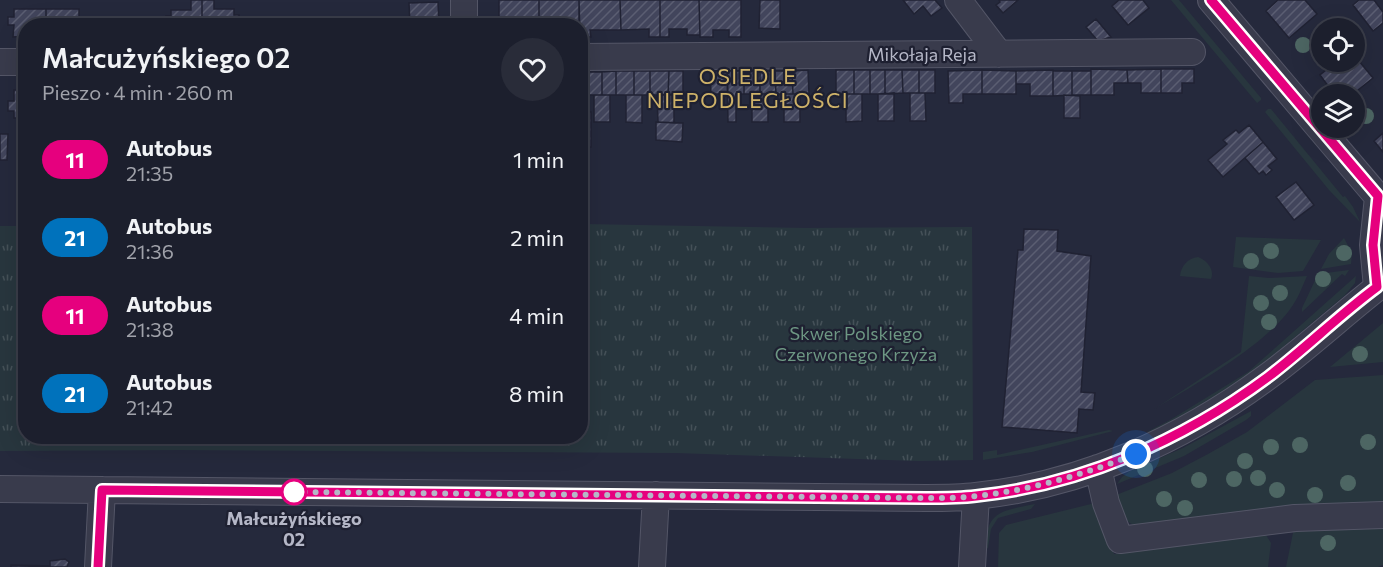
<!DOCTYPE html>
<html lang="pl">
<meta charset="utf-8">
<style>
body{margin:0;font-family:Commissioner,sans-serif;background:#292c39;color:#f1f3f6;height:100vh;display:flex;flex-direction:column;font-size:22px;white-space:nowrap}
*{box-sizing:border-box;margin:0}
p{font-size:20px;color:#a0a2aa}
.icon{flex:none;width:33px;height:33px;fill:none;stroke:currentColor;stroke-width:2;stroke-linecap:round;stroke-linejoin:round}
.map{position:relative;flex:1;overflow:hidden}
.sheet{position:absolute;left:18px;top:18px;width:570px;height:426px;display:flex;flex-direction:column;background:#1c1f2d;border-radius:24px;box-shadow:0 6px 24px #0002,0 0 0 2px #3a3d49}
.sheet>*{flex:none}
.badge{padding:0 12px;border-radius:20px;font-size:21px;line-height:39px}
.tools{position:absolute;left:1311px;top:18px;display:grid;gap:12px}
.tools a{display:grid;place-items:center;width:54px;height:54px;border-radius:50%;background:#1c1f2d;box-shadow:0 6px 24px #0002,0 0 0 2px #3a3d49;font-size:30px}
.you{position:absolute;width:30px;height:30px;margin:-15px;border:4px solid #fff;border-radius:50%;background:#1a73e8;box-shadow:0 0 0 9px #1a73e833}
.map>.badge{position:absolute;translate:-50% -50%;box-shadow:0 0 0 3px #fff}
.round{display:grid;place-items:center;flex:none;width:63px;height:63px;border-radius:32px;background:#292c39}
.headline{display:flex;align-items:center;justify-content:space-between;height:102px;padding:0 24px}
h1{font-size:28px;font-weight:600;line-height:45px}
ul{padding:0;list-style:none}
li{display:flex;align-items:center;gap:18px;height:78px;padding:0 24px}
li div{flex:1}
li b{display:block;font-size:22px}
li em{font-style:normal}
li .badge{min-width:66px;font-weight:700;text-align:center}
.map>svg:first-child{display:block}
</style>
<div class="map">
<svg width="1383" height="567" viewBox="0 0 1383 567">
<defs>
<pattern id="park-tufts" width="24" height="20" patternUnits="userSpaceOnUse" patternTransform="scale(1.5)"><rect width="24" height="20" fill="#28363e"/><path d="M3 7l-1-3M5 7V3M7 7l1-3M15 17l-1-3M17 17v-4M19 17l1-3" fill="none" stroke="#455158"/></pattern>
<pattern id="building-hatch" width="6" height="6" patternUnits="userSpaceOnUse" patternTransform="scale(1.5)"><rect width="6" height="6" fill="#42455c"/><path d="M-1 1l2-2M0 6l6-6M5 7l2-2" fill="none" stroke="#5b5e72"/></pattern>
</defs>
<rect width="100%" height="100%" fill="#25293c"/>
<path fill="#28363e" d="M1171,0H1179L1261,98V100L1257,103Z
M1268,109H1271L1343,197L1345,196L1353,207L1360,222L1329,190L1265,112Z
M1236,237L1321,240L1303,271L1278,273L1233,267Z
M1344,238L1352,253L1351,264L1321,269L1329,254Z
M1198,257C1207,260 1215,270 1211,279L1180,276C1181,266 1188,258 1198,257Z
M1349,270L1345,276L1342,274L1302,312V308L1318,274Z
M1249,276L1269,278L1307,276C1303,285 1299,296 1293,305C1266,346 1195,384 1153,410L1241,352Z
M1356,276L1355,283L1345,295L1239,384L1214,400L1153,432H1147L1170,420L1248,372Z
M1383,323V362L1330,367Z
M1383,375V506L1136,526C1122,521 1119,508 1116,495L1172,473L1208,454L1247,432L1315,380Z
M1251,411V416L1246,420L1184,456L1117,484L1122,477L1130,471L1183,448Z
M1109,430L1113,431L1032,452L983,460V452L997,450V455Z
M1095,503L1114,554L1259,532L1266,535L1271,543L1268,567H998L999,533L1006,525Z
M1035,504L1031,509L998,518L991,529L988,548L984,550C987,511 1000,511 1035,504Z
M1383,523V565L1378,567H1286L1294,528Z"/>
<path fill="url(#park-tufts)" d="M581,224L805,228L972,227L973,460L918,461L677,453L180,450L0,451V226H25L26,436H580Z"/>
<path fill="url(#building-hatch)" stroke="#202233" stroke-width="1.5" d="M191,0H202V26H166V16H171V10H191Z
M202,0H214V9H234V15H239V25L202,26Z
M499,0H539V26H499Z
M539,0H579V26H539Z
M579,0H620L621,30H590L591,37H580Z
M620,0H660V37H649V29L621,30Z
M660,0H699L700,35H687V29H669V37H660Z
M699,0H741V37H729V30H713V37H700Z
M760,0H780V29L759,28Z
M903,0H935L942,8L931,16L923,6L914,14Z
M999,0H1018L1003,13L996,5L1000,2Z
M1119,0H1143L1149,8L1128,25L1112,6Z
M1278,0H1305L1317,14L1289,38L1266,11Z
M1359,0H1374L1383,12V23L1373,31L1353,5Z
M438,2L439,24L410,25L409,3Z
M14,9H46V26H26V36L13,37L14,25H8V17H14Z
M46,9H79V17H84L85,25L46,26Z
M1096,19L1111,37L1098,41L1086,27Z
M1354,55L1373,78L1353,94H1334L1320,75L1336,62H1354Z
M1091,69L1127,70L1128,83H1114V95H1091Z
M1161,69H1194V83H1182V93H1161Z
M1161,69V93H1141V83H1128L1127,70Z
M808,70L809,94H793L792,71Z
M836,70H854V94H836Z
M854,70H870V94H854Z
M870,70H885V94H870Z
M885,70H902L903,93L885,94Z
M902,70H919V93H903Z
M919,70H935V93H919Z
M982,70V94H963V103H949L948,71Z
M982,70L1016,71V94H982Z
M1053,70V96H1030V84H1016V71Z
M616,71V95H602V72Z
M616,71H634V95H616Z
M634,71H650V95H634Z
M650,71H669L668,95H650Z
M669,71H683V95H668Z
M710,71H727L728,94H711Z
M727,71H744V94H736V122H728Z
M744,71H760V94H744Z
M760,71H775L776,94H760Z
M775,71H792L793,94H776Z
M1053,71H1072V95L1053,96Z
M1072,71H1091V95H1072Z
M580,72H602V95H587V112H591V147H580Z
M14,90H26V118H14V111H8V101H14Z
M894,93V121H878V94Z
M910,93H925L926,121H910Z
M674,94V123L658,122L657,95Z
M752,94H768V122H752Z
M784,94H800V122H784Z
M846,94H862V121L846,122Z
M594,95H610V122H594Z
M626,95H642V123L626,122Z
M1064,95L1080,96V118H1064Z
M656,122L683,123L682,142L656,140Z
M1249,125L1263,142L1223,177L1208,160L1227,144L1223,140L1236,130L1239,133Z
M1383,133V152L1374,141Z
M0,134H8L7,160H0Z
M1263,142L1277,159L1268,166L1272,170L1266,175L1263,171L1259,174L1245,158Z
M21,143H26V159H21Z
M580,175H583V214H580Z
M1296,182L1314,205L1294,220L1276,197Z
M1024,229L1058,230L1057,251L1091,256L1081,392L1095,393L1093,410L1079,409L1077,433L1002,427L1018,250H1023Z
M65,559L69,562L67,567H50V561Z
M11,565L50,566V567H11Z"/>
<g fill="none" stroke-linecap="round" stroke-linejoin="round">
<g stroke="#545667" stroke-width="28">
<path id="minor" d="M464,0V26
M958,0L999,54
M1211,0L1383,203
M580,57L1192,52
M0,62H26
M1377,287L1373,245L1378,197
M1098,468L1106,503L1120,540L1295,518L1383,515
M0,489L926,498C943,498 960,498 976,496C1082,485 1182,440 1267,377C1307,348 1344,313 1383,283
M98,567L102,490
M652,567L656,495
M972,567L976,496"/>
</g>
<use href="#minor" stroke="#393b4c" stroke-width="26"/>
</g>
<g fill="#4d6663">
<circle cx="1303" cy="45" r="8"/>
<circle cx="1366" cy="116" r="8"/>
<circle cx="1271" cy="251" r="8"/>
<circle cx="1344" cy="253" r="8"/>
<circle cx="1251" cy="261" r="8"/>
<circle cx="1323" cy="279" r="8"/>
<circle cx="1280" cy="293" r="8"/>
<circle cx="1261" cy="303" r="8"/>
<circle cx="1269" cy="322" r="8"/>
<circle cx="1360" cy="354" r="8"/>
<circle cx="1368" cy="442" r="8"/>
<circle cx="1300" cy="445" r="8"/>
<circle cx="1271" cy="447" r="8"/>
<circle cx="1245" cy="461" r="8"/>
<circle cx="1145" cy="469" r="8"/>
<circle cx="1258" cy="478" r="8"/>
<circle cx="1234" cy="479" r="8"/>
<circle cx="1199" cy="480" r="8"/>
<circle cx="1348" cy="483" r="8"/>
<circle cx="1277" cy="490" r="8"/>
<circle cx="1315" cy="495" r="8"/>
<circle cx="1164" cy="499" r="8"/>
<circle cx="1185" cy="508" r="8"/>
<circle cx="1328" cy="543" r="8"/>
</g>
<g fill="none" stroke-linecap="round" stroke-linejoin="round">
<g stroke="#fff" stroke-width="14">
<path id="line" d="M98,567L102,490L926,498C943,498 960,498 976,496C1082,485 1183,440 1268,377C1305,349 1339,315 1377,287L1373,245L1378,196L1211,0"/>
</g>
<use href="#line" stroke="#e6007e" stroke-width="9"/>
<path stroke="#b5b7c7" stroke-width="6" stroke-dasharray="0 10.8" d="M294,492L926,498C943,498 960,498 977,496C1032,490 1085,474 1136,454"/>
</g>
<circle fill="#fff" stroke="#e6007e" stroke-width="3" cx="294" cy="492" r="12"/>
<g text-anchor="middle" dominant-baseline="central" stroke-width="4.5" stroke-linejoin="round" paint-order="stroke">
<g font-size="18" fill="#b5b7c7" stroke="#1e2031">
<text x="922" y="54">Mikołaja Reja</text>
</g>
<g font-size="18" fill="#6d9783" stroke="#1e2031">
<text x="856" y="333">Skwer Polskiego<tspan x="856" dy="21">Czerwonego Krzyża</tspan></text>
</g>
<g font-size="18" font-weight="bold" fill="#b5b7c7" stroke="#1e2031">
<text x="294" y="518">Małcużyńskiego<tspan x="294" dy="21">02</tspan></text>
</g>
<g font-size="21" letter-spacing="1.5" fill="#ceb269" stroke="#1e2031">
<text x="748" y="75">OSIEDLE<tspan x="748" dy="24">NIEPODLEGŁOŚCI</tspan></text>
</g>
</g>
</svg>
<div class="tools">
<a><svg class="icon" aria-label="locate" viewBox="0 0 24 24"><circle cx="12" cy="12" r="6"/><path d="M12 2v4M12 18v4M2 12h4M18 12h4"/></svg></a>
<a><svg class="icon" aria-label="layers" viewBox="0 0 24 24"><path d="M12 4l9 5-9 5-9-5zM3 14l9 5 9-5"/></svg></a>
</div>
<div class="you" style="left:1136px;top:454px"></div>
<section class="sheet">
<div class="headline"><div><h1>Małcużyńskiego 02</h1><p>Pieszo · 4 min · 260 m</p></div><a class="round"><svg class="icon" aria-label="heart" viewBox="0 0 24 24"><path d="M12 20l-8-8c-3-5 5-10 8-4 3-6 11-1 8 4z"/></svg></a></div>
<ul>
<li><span class="badge" style="background:#e6007e;color:#fff">11</span><div><b>Autobus</b><p>21:35</p></div><em>1 min</em></li>
<li><span class="badge" style="background:#0072bc;color:#fff">21</span><div><b>Autobus</b><p>21:36</p></div><em>2 min</em></li>
<li><span class="badge" style="background:#e6007e;color:#fff">11</span><div><b>Autobus</b><p>21:38</p></div><em>4 min</em></li>
<li><span class="badge" style="background:#0072bc;color:#fff">21</span><div><b>Autobus</b><p>21:42</p></div><em>8 min</em></li>
</ul>
</section>
</div>
